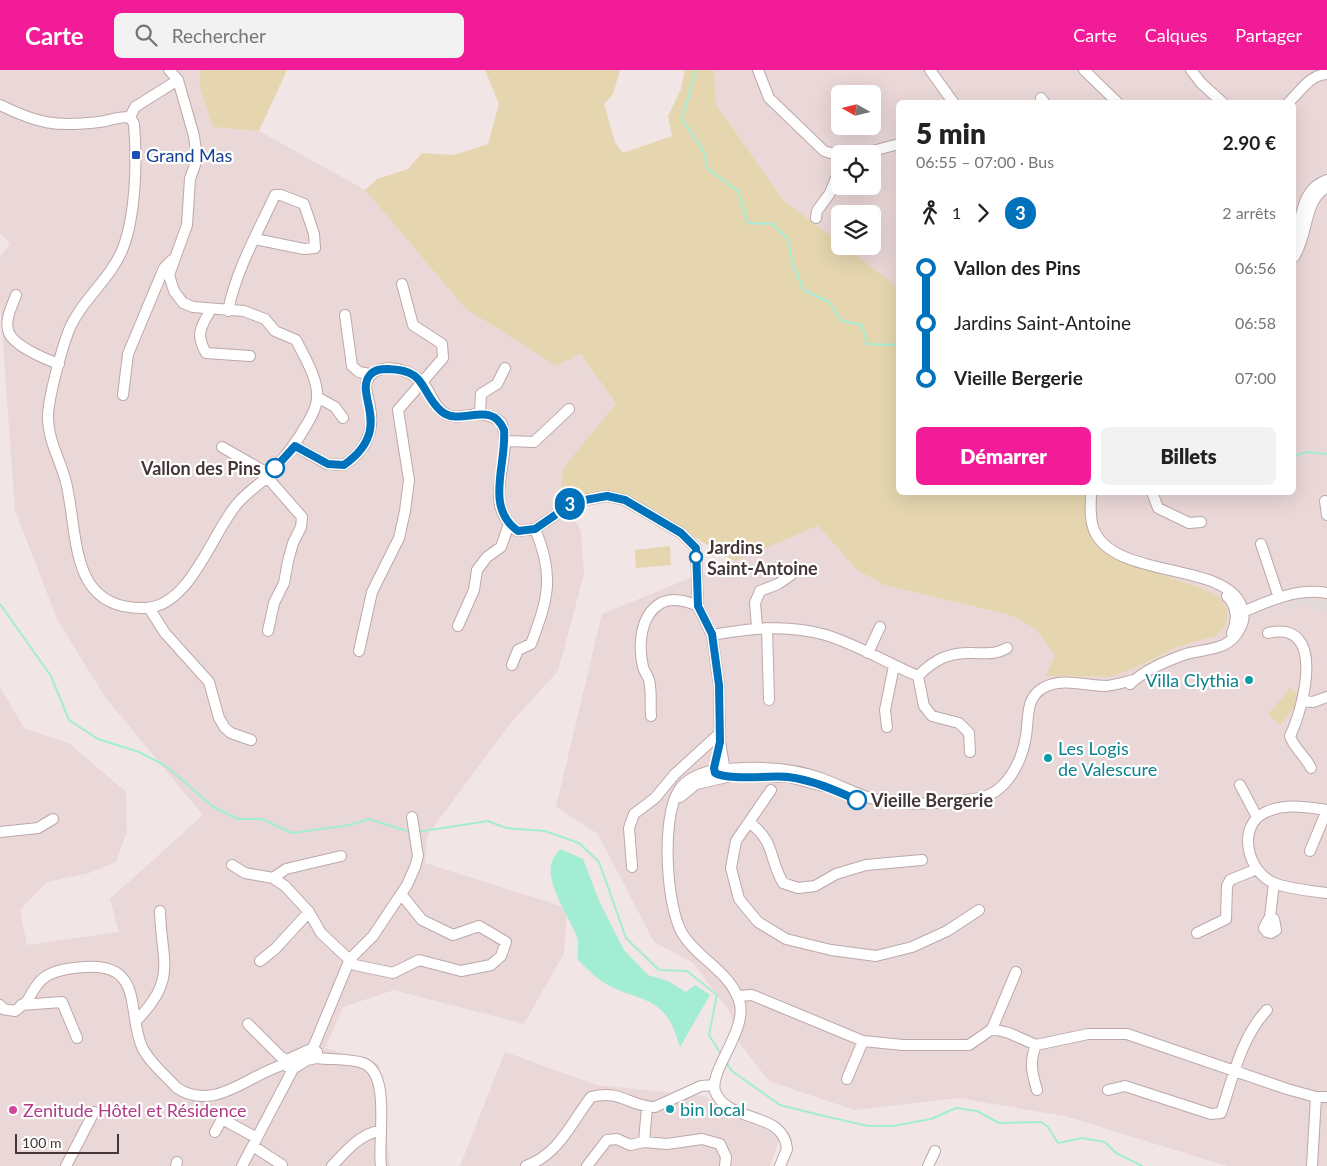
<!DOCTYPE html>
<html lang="fr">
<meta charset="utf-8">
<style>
body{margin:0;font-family:Lato,sans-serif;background:#f2f2f2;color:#222;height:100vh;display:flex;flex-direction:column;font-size:19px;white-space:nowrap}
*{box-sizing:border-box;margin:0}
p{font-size:16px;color:#767676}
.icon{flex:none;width:28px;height:28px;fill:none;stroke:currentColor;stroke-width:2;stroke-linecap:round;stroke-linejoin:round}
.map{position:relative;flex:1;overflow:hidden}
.details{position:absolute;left:896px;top:30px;width:400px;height:395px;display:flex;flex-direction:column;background:#fff;border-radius:8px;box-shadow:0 5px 20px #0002}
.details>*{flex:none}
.badge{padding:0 10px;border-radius:16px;font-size:18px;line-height:32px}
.needle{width:32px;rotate:278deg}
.controls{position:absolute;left:831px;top:15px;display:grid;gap:10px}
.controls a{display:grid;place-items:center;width:50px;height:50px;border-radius:8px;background:#fff;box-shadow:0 5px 20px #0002;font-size:25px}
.scale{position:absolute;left:15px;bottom:12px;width:104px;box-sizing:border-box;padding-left:5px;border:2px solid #443537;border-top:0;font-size:14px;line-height:18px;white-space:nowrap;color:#443537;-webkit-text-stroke:4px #fff;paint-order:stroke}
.map>.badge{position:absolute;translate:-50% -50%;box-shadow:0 0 0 2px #fff}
.legs{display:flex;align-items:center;gap:8px;height:55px;padding:0 20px;font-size:16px}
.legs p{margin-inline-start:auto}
.overview{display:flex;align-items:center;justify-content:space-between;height:85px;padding:0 20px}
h1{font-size:28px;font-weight:800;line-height:38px}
.primary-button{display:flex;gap:10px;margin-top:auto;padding:10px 20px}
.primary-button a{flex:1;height:58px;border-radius:8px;background:#f21c98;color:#fff;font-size:20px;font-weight:800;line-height:58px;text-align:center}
.primary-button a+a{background:#f2f2f2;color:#222}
ul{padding:0 20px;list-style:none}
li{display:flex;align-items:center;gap:18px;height:55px;font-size:19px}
li i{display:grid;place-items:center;width:8px;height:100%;margin:0 6px;background:currentColor}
li i::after{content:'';width:12px;height:12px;margin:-6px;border:4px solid;border-radius:50%;background:#fff}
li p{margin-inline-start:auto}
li:first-child i{background:linear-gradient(#0000 50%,currentColor 0)}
li:last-child i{background:linear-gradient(currentColor 50%,#0000 0)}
header{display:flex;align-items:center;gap:30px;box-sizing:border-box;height:70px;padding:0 25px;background:#f21c98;color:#fff}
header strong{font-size:24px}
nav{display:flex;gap:28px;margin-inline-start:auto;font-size:18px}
.search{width:350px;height:45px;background:#f2f2f2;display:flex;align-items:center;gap:12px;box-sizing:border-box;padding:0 18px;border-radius:8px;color:#767676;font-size:19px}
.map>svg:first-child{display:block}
</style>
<header>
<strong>Carte</strong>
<div class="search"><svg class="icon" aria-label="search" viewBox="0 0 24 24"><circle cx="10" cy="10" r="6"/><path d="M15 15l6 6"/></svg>Rechercher</div>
<nav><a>Carte</a><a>Calques</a><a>Partager</a></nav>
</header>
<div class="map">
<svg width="1327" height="1096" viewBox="0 0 1327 1096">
<rect width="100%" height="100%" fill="#f2e5e5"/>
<path fill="#ead7d8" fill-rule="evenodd" d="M0,0H201L199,15L213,57L259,61L365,120L465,238L580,283L616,335L563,398L560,422L581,461L584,504L558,601L509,655L427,766L425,793L567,838L564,883L524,954L394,920L343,937L325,978L379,994L390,1096H0V617L24,658L70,674L126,722L127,761L116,792L89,803L47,812L20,840L27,875L119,862L110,829L203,745L105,627L57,549L15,440L0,231V187L10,173L0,163Z
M714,0H1327V1096H1227L1065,1046L958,1028L854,1040L769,1011L741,975L729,941L693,893L654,872L598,764L556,737L602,544L818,456L857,500L884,515L1010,545L1036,559L1055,586L1046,606L1110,607L1135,598L1177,577L1216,566L1224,558L1227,550V540L1207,520L1113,488L1092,470L1086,446V423L1294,422V32H899V218L844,176H872V144H840V173L783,130L716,34ZM840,24H872V56H840ZM840,84H872V116H840Z
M505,982L596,1015L704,1026L780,1067L770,1096H460Z"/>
<path fill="#e5d6af" d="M201,0H287L259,61L213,57L199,15Z
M485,0H620L613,24L604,34L615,72L623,83L672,66L668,46L681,19L685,0H714L716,34L783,130L840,173V176H844L899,218V422L1086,423V446L1092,470L1113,488L1207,520L1221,528L1227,540V550L1224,558L1216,566L1177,577L1135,598L1111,607L1045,606L1055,586L1036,559L1010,545L884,515L857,500L818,456L734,491L626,426L596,422L565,430L560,422L563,398L616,334L580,283L557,296L465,238L365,120L377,109L408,99L422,83L454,85L488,74L499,34Z
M670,476L671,495L636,498L635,480Z
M1290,618L1302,628L1280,655L1268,645Z"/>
<path fill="#e0dadb" d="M1304,528L1327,532V538L1321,541L1304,534L1289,539L1287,535Z"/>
<path fill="#a3edd5" d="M560,779L583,789L600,833L624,880L648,905L668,911L686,922L695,915L710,925L680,977C676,965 672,951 663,942C650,928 630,926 614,918C600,912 589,901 578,890C577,884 579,873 577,867C570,849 544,811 552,792C553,787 558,783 560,779Z"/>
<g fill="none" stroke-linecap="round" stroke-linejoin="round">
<path stroke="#a3edd5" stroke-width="2" d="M696,0L682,49L703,80L708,99L738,121L748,153L773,154L788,169L793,195L804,220L829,232L842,251L862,255L867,274L899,275
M1294,386L1307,382L1327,384
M0,534L51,606L69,650L98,669L139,682L166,696L212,736L238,749H262L292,763L350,755L369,749L410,762
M417,762L488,751L506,758L545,761L579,773L599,792L626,868L659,900L687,901L717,925L709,965L721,984
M726,992L732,1001L780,1035L820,1045L868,1056H893L931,1049L956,1038L977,1041L999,1053L1041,1052L1048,1057L1058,1073L1082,1068L1105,1072L1116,1083L1142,1096"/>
<g stroke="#bda8a9" stroke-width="12">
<path id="minor" d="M758,0L769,28L824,81L840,86
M930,0L953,32
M1084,0L1117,32
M1191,0L1201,13L1222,32
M1041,28L1044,32
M1289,32C1301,21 1309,5 1327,4
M0,35C39,54 56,57 99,52C109,51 119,46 130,47
M130,47L134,54C137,90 136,144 123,178C111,209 82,229 69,260C62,278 48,328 48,347C48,371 60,389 66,412C79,466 68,540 145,538C190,537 212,463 237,434C245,424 257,416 267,407C283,390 296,374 307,354C312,346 316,338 317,329C319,310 304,286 296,270L275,261L265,249L244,241L193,237L183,233L174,221L169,205L187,155L190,109L197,89L194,66L178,10L169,0
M130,47L135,37L178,10
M861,84L899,74
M816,148L817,141L830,123L840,98
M1294,172C1303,149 1299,120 1327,110
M1294,187C1309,164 1303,131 1327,117
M16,225C12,236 5,249 8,260C11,275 45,289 59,294
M211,239C201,257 195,264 206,283L250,286
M228,241C236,200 258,162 275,125H281L304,134L314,164L315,178L304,179L255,169
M345,245L352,296L359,302L370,304
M123,325L128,284L164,198L172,190
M317,327L335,337L343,348
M480,343L481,324L497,314L505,298
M505,371L534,372L569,339
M295,376L327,394L344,395C365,381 375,362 370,337C369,330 365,320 366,314C373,290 407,297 421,311C430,319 432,334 443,342C461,355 476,334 501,352C516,388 478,433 518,461L535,459L574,432L607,426L625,430L681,463L696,478L698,536L712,565L719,615L720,672L725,701
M222,377L269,404
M267,407L302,447L301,457L293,473L288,491L284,513L274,533L268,561
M1091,422C1091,435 1089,448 1094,460C1114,509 1224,492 1241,535C1245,543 1244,552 1239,560C1228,582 1203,578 1183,585C1164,592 1145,600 1130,614
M1152,422L1158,438L1189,453L1201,452
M1325,431L1327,445
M1261,474L1279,528
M1227,526C1237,536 1238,550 1232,563
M149,538L165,563L209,612L219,648L225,658L231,663L251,670
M1238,538L1243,542C1270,530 1298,518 1327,523
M458,556L474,520L477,500L487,487L501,477L509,454
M757,557L755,533L760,521L778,514L791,505
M767,558L769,630
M1268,563C1327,549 1304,637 1290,666C1293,677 1306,687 1311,698
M712,565C750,558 788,554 826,565C858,575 887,593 918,606
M359,581L372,522L399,468L405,441L409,410L398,340L443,288L442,274L413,255L402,214
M868,583L880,557
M512,595L518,580L531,574C548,529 555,506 535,459
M918,606L924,636L932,646L959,653L969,663L970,682
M918,606C935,589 949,582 974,583C988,583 995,585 1007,578
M1304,631L1313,632L1327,627
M651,646C650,634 652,621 649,610C648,606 644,601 643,597C638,575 640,545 661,533C673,527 686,531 698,536
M887,657L885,640L894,596
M747,706L789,707L823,716
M1240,715L1257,747
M771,720L736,771L731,798L739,829L758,852L786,869L831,880L876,886L912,877L947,861L979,840
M680,727L696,714L727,707
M1327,740C1306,737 1286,733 1266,742C1236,755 1247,802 1274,813C1289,819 1311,821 1327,823
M750,753C776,773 768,787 783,813L798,818L815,816L836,804L866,795L922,790
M0,762L38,758L53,749
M1310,781L1327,740
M232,795L245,803L273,808L285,816L309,842L321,863L355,895L393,903L419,890L461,901L491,895L501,886L506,872L479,856L453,865L422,850L401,824
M632,797L629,758L634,744L655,728L675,704L720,663
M273,808L286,799L341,786
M1270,847L1274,849L1276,860L1271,863L1267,862L1264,858L1270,847L1274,813
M1197,863L1226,849L1227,816L1230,810L1257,799
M260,891L275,879L309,842
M737,926L752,925L863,971L903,975H969L992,959L1016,902
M0,935L3,939L15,941C19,938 24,934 27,931C33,922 36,913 45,907C57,899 73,898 86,897C144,893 127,943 142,977C149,992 166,1006 177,1018C215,1043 250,1003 286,994
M21,935L62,932L77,968
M137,950C178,908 161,891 160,841
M248,954L281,987L287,990
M992,959L1009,963L1036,975L1088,964H1127L1287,1019L1316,1027H1327
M1036,975C1029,992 1032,1003 1037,1020
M313,978L350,889L373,866L407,815L415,797L418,786L412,747
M313,978L317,982L316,988L307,990L291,1000L288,997L287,990Z
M316,988C331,990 349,988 363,993C392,1003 377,1073 381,1096
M847,1009L863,971
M1108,1020L1125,1016L1211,1044L1221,1043C1233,1008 1241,967 1267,940
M215,1062L222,1049L257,1068
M644,1072L647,1037
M253,1076L282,1095
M66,1096L94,1042
M176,1096L177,1092
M242,1096L293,999
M332,1096C345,1082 361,1063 380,1061
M526,1096C559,1084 571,1053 591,1027C621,1019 630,1037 655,1037L701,1016L714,1015
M587,1096L607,1070L617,1069L630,1075L644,1072L667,1074L702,1069L720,1074L726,1087L725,1096
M780,1096L787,1079C784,1040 727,1054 715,1021C709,1001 746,962 740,934C732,902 697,889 682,863C666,835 661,747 679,720C685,710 700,703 712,701C748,696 789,696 823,709C842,716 861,727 882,731C905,736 955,733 979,728C1007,723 1022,691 1026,666C1029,649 1025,628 1043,618C1063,607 1085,616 1106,616C1115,615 1125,612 1134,610
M928,1096L935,1081
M1312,1096L1316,1027"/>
</g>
<use href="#minor" stroke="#fff" stroke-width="10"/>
</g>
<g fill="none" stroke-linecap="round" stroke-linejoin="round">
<g stroke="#fff" stroke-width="11">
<path id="line-1" d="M275,398L295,376L328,394L344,395C396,358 353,325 370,305C375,299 382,299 388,299C428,300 419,321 441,341C460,358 491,328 504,360C507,394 484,437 518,461L535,459L574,432L607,426L625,430L681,463L696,478L698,536L712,564L719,615L720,672L714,698L715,703C729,711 769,705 788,707C812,710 835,720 857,730"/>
</g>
<use href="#line-1" stroke="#0072bc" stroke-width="8"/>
</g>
<rect fill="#1a4fb4" stroke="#fff" stroke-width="2" x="131" y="80" width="10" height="10" rx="2.5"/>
<g fill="#fff" stroke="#0072bc" stroke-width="2.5">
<circle cx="275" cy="398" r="9"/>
<circle cx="696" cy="487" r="6"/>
<circle cx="857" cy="730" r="9"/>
</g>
<g fill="#0f9aa8" stroke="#fff" stroke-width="2">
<circle cx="1249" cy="610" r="5"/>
<circle cx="1048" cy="688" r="5"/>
<circle cx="670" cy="1039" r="5"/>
</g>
<circle fill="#d1479c" stroke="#fff" stroke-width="2" cx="13" cy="1040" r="5"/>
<g text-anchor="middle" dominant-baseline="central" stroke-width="4.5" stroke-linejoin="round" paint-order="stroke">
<g font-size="18" fill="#164399" stroke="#fff" text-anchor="start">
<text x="146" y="85">Grand Mas</text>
</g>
<g font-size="18" font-weight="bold" fill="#443537" stroke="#fff" text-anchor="start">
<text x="261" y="398" text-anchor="end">Vallon des Pins</text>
<text x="707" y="477">Jardins<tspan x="707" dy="21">Saint-Antoine</tspan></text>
<text x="871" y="730">Vieille Bergerie</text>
</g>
<g font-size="18" fill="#0d838f" stroke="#fff" text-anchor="start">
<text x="1239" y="610" text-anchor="end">Villa Clythia</text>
<text x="1058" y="678">Les Logis<tspan x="1058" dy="21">de Valescure</tspan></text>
<text x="680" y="1039">bin local</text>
</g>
<g font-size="18" fill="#b23c85" stroke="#fff" text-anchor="start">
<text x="23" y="1040">Zenitude Hôtel et Résidence</text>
</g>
</g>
</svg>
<div class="controls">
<a><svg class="needle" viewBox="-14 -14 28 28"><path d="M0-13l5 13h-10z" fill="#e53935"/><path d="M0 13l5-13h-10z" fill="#767676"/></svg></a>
<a><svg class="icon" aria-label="locate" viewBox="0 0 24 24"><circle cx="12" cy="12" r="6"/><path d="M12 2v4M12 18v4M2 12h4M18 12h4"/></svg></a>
<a><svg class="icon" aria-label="layers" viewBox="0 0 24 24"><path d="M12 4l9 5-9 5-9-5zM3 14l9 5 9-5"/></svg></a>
</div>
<div class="scale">100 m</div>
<b class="badge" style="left:570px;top:434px;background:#0072bc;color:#fff">3</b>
<section class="details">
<div class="overview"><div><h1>5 min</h1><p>06:55 – 07:00 · Bus</p></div><b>2.90 €</b></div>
<div class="legs"><svg class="icon" aria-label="walk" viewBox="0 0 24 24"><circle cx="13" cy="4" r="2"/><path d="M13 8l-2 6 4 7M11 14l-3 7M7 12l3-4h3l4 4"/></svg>1<svg class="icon" aria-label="forward" viewBox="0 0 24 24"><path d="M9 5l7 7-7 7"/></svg><b class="badge" style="background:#0072bc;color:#fff">3</b><p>2 arrêts</p></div>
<ul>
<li><i style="color:#0072bc"></i><b>Vallon des Pins</b><p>06:56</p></li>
<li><i style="color:#0072bc"></i><span>Jardins Saint-Antoine</span><p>06:58</p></li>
<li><i style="color:#0072bc"></i><b>Vieille Bergerie</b><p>07:00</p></li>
</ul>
<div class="primary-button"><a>Démarrer</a><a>Billets</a></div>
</section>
</div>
